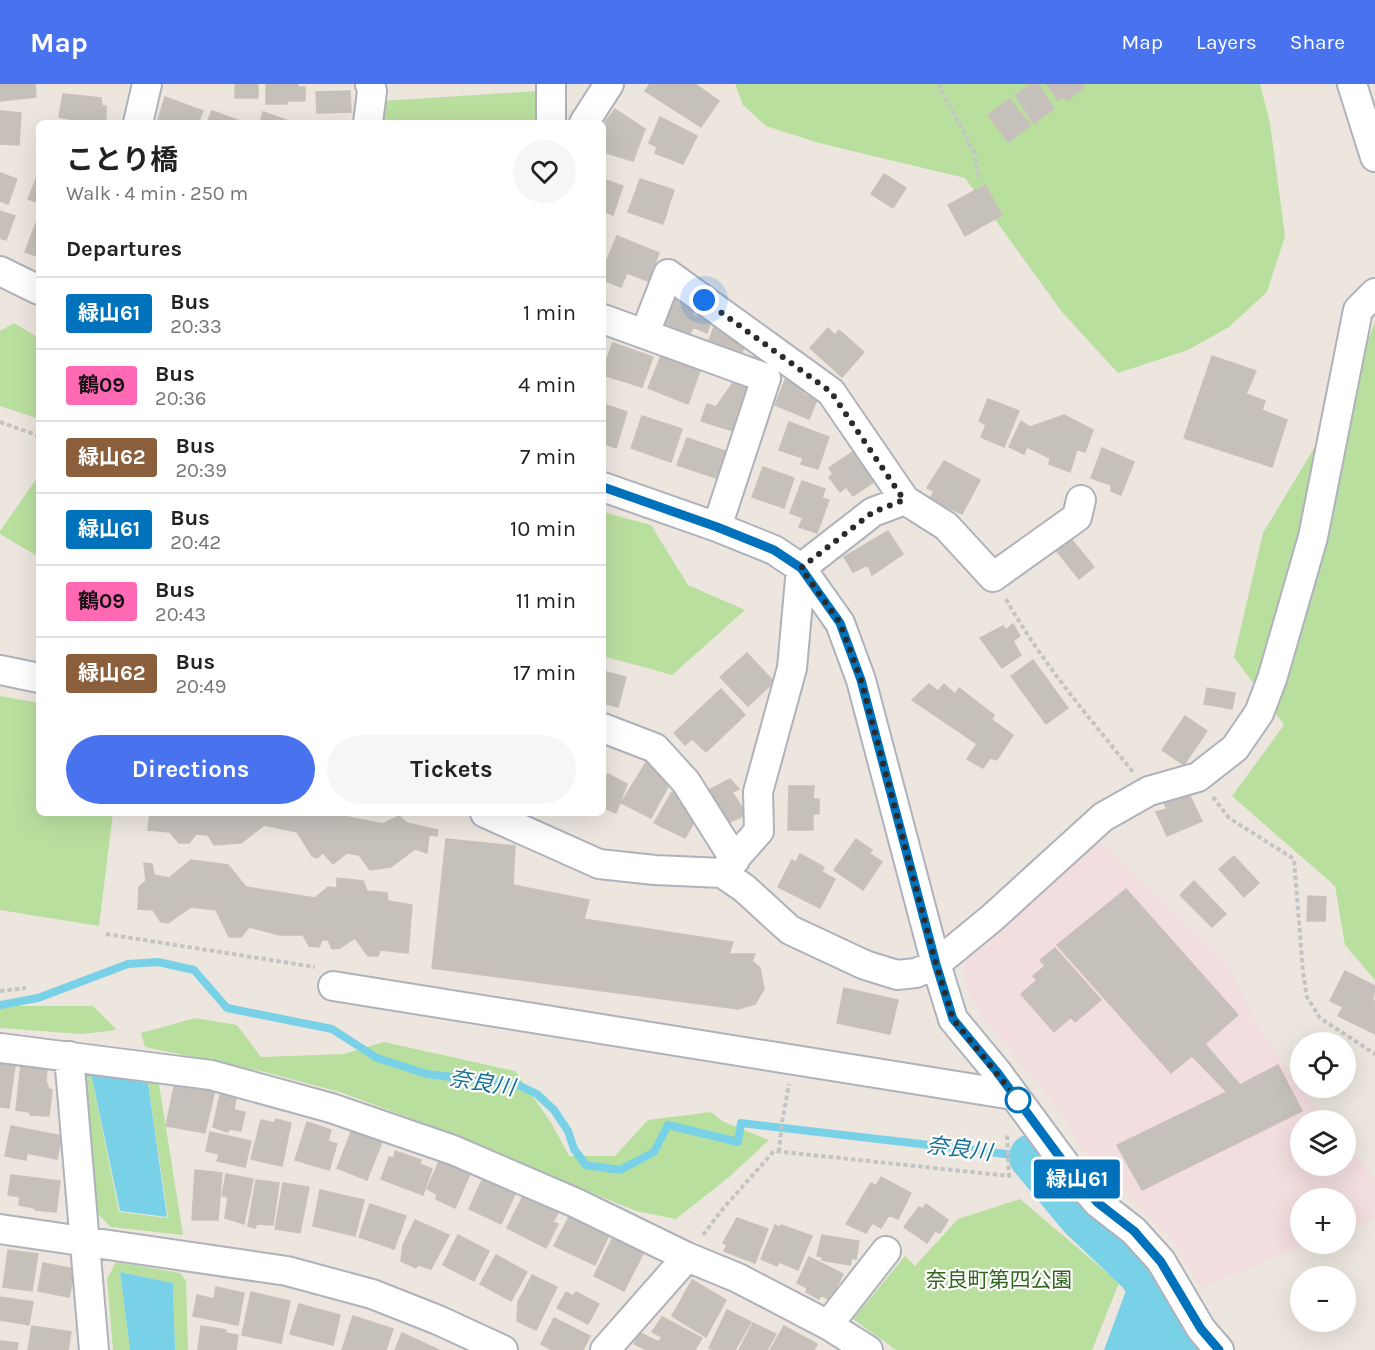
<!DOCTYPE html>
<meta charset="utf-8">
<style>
body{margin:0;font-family:Karla,"Noto Sans JP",sans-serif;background:#f6f6f6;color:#222;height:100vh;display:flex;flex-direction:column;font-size:22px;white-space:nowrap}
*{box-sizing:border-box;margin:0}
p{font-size:20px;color:#767676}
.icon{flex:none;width:33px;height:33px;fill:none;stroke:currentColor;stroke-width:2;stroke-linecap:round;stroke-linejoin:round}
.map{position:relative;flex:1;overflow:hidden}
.side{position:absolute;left:36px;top:36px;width:570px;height:696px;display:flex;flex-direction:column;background:#fff;border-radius:9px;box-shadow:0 6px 24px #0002}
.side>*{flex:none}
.badge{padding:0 12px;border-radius:4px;font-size:21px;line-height:39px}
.tools{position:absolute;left:1290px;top:948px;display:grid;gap:12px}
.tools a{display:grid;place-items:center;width:66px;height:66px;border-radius:50%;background:#fff;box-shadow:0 6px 24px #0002;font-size:30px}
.you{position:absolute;width:30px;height:30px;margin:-15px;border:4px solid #fff;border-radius:50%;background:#1a73e8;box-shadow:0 0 0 9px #1a73e833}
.map>.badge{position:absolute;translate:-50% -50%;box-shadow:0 0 0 3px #fff}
h2{padding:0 30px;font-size:22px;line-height:54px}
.round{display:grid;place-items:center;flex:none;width:63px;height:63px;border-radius:32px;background:#f6f6f6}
.overview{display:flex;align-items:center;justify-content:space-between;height:102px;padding:0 30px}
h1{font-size:28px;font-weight:700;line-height:45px}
.button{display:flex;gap:12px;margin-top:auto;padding:12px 30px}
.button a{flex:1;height:69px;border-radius:36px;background:#4972ef;color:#fff;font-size:24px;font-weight:700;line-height:69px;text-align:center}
.button a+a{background:#f6f6f6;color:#222}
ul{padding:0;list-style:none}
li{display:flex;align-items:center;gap:18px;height:72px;padding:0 30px;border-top:2px solid #e0e0e0}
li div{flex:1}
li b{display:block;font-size:22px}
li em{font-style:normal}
li .badge{min-width:66px;font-weight:700;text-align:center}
header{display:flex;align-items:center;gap:36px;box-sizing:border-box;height:84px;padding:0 30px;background:#4972ef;color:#fff}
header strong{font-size:28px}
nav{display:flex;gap:33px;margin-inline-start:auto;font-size:21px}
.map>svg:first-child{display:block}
</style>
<header>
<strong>Map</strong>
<nav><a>Map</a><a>Layers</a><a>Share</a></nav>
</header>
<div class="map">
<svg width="1375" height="1266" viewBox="0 0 1375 1266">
<rect width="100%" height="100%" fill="#ece6df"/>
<path fill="#f2dddf" d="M1095,753L1227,880L1259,942L1294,997L1327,1036H1300V1082H1346V1060L1375,1096V1134L1346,1148V1114H1300V1160H1316L1295,1164L1202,1204L1171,1154L1112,1096L1080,1061L1064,1031L977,925L970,911L962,876Z"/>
<path fill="#b9df9f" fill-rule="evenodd" d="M735,0H1260L1270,39L1285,152L1267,208L1229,243L1188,266L1118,289L1062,228L965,94L819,59L766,42L743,21Z
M538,7L535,39H378L381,17Z
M1375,238V896L1345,861L1335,802L1232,712L1284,641L1234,573L1263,449L1316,361L1325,309L1349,303Z
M14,239L39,254V335L0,322V247Z
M39,391V473L0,450V447Z
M603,428L651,441L688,501L745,526L672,591L603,572Z
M0,612L39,619V729H113L99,842L0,826Z
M0,922H93L117,946L81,950L0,944Z
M195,934L237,941L261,973L344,970L384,958L515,987L552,1040L569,1072H615L648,1036L711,1028L722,1037L769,1056L729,1093L676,1135L636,1127L423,1039L343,1009L265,988L145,963L141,949Z
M95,983L158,994L183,1151L111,1143L96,1128L82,988ZM91,989L148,999L168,1134L119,1128Z
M1020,1115L1119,1199L1092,1266H896L853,1235L905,1172L915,1182L958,1135Z
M116,1178L180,1189L186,1197L188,1266H175L173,1199L120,1188L130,1266H113L107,1195Z"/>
<path fill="#79d1e7" d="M91,989L148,999L167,1133L120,1127Z
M120,1188L173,1199L175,1266H130Z
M1127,1204L1167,1266H1104Z"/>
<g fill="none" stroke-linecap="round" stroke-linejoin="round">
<path stroke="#79d1e7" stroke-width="8" d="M0,921L38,914L128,880L158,878L194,886L227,924L332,945L377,974L427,990L518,1001L537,1010L554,1026L568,1047L574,1065L586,1081L620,1086L654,1068L668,1041L738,1058L741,1039L1032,1073"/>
<path stroke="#79d1e7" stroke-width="46" d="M1032,1073L1081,1132L1141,1189L1189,1266"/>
</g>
<path fill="#c5c0ba" stroke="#c8c1b8" stroke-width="1.5" d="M0,0H35L36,13L0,17Z
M235,0H258V14H235Z
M266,0H298V3H305V17H287V20H266Z
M650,0H695L719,17L701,43L645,7Z
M1031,0H1038L1054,24L1034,40L1015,11Z
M1046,0H1082L1084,3L1068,16L1063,13L1058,16Z
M350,7L351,28L317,29L316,8Z
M63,10L101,14L102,22H106V37H111V39H88L59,33Z
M165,13L203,27L198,39H157Z
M1009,15L1031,41L1008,58L988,31Z
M615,25L645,45L633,77L603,68V41Z
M0,27L21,29L19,61L0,60Z
M212,27L246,39H207Z
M263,28L295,39H260Z
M660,33L697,52L683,80L655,69L657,63L649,59Z
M0,89L17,95L8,120L0,117Z
M38,90L39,91V119L28,115Z
M884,90L906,104L893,124L871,110Z
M603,95L623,102L613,131L603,127Z
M640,95L674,106L663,140L628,128Z
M985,101L1002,131L965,152L948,121Z
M0,127L15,132L6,156L0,154Z
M36,139L39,140V173L25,168Z
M617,152L659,169L648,197L627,189L621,203L603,196V185Z
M674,211L696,221L692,231L711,237L707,249L693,243L690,250L663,239Z
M715,240L746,257L742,268L709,256Z
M828,244L835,251L839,246L864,268L842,293L810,264Z
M613,259L653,273L642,303L603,291V284Z
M661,272L700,287L688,320L648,304Z
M1212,272L1256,287L1246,310L1265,317L1262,326L1287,336L1272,383L1184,354Z
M786,294L806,302L803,310L817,316L809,335L775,321Z
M735,296L752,304L735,331H739L733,347L701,337L707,320L716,323Z
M988,315L1019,327L1004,363L981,353L986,341L979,337Z
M603,320L627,328L616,364L603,359Z
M1064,331L1093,346L1085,368L1077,365L1070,388L1049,380L1050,374L1027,363L1024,370L1009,363L1021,337L1030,343Z
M642,332L682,345L671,378L631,364Z
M789,338L829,353L818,385L801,380L803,374L779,366Z
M687,354L725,367L716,394L677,381Z
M1102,364L1134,378L1121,411L1111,407V401L1091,394Z
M854,367L875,397L853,412L846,403L840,408L829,393L833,390L829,384Z
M944,377L980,396L962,430L930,415L934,407L927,404Z
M763,383L794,394L784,424L752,413Z
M802,397L825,405L822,414L829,416L817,449L799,443L803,434L790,429Z
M888,447L903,470L872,491L868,481L853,488L844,473Z
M1071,455L1094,483L1079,495L1055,465Z
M1013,540L1020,552L1013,557L1021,571L1002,584L980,554L1003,542L1006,546Z
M747,569L774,598L748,622L720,593Z
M1033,576L1068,624L1046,640L1011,592Z
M603,587L626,593L618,623L603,619Z
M929,600L938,607L944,600L955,610L959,604L994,631L992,636L1013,651L997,676L990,674L983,684L967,675L977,660L912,616Z
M1207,604L1235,609L1232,625L1204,620Z
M721,605L745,631L706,668L692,655L685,661L674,649Z
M1185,632L1207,647L1184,681L1162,666Z
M650,672L670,699L651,734L621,719Z
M608,690L627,700L616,729L603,724V694L605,695Z
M730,695L739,705L732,708L747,731L724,740L707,707Z
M789,702H814L813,715H819V730H813V746H788Z
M672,708L689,717L696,735L685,754L654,739Z
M1188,708L1202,737L1167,752L1156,728L1167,725L1164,719Z
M150,729H328L383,740L399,732L407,739L438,746L437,752L429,751L427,769L415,765L391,783L370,786L359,771L347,769L333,780L323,769L317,774L312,772L297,748L264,741L241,759L214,761L208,751L196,750L189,759H179L170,748L148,746Z
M446,755L515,762L513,801L589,816L584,835L733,858L729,870H755L752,877L760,884L764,905L755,920L738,925L432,884Z
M856,755L872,766L869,769L882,778L863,806L834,786Z
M800,770L824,783L822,788L835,795L820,824L778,803L792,776L796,778Z
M1234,772L1259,799L1244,813L1219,785Z
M191,776L228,781L246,803L315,814L328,803L337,804V794L363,797L367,807L387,809L388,817L412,821L408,869L380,866L378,872H368L355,854L340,864L332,865L328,856H322L319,863L309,862L303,851H280L249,843L241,853H229L216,826L191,823L168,839L161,838L153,826L138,825L139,803L146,797L144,779L152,780L154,791L169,794Z
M1194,797L1226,830L1212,843L1180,811Z
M1126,805L1238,931L1205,960L1240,1001L1278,981L1302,1027L1142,1106L1117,1061L1227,1008L1192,972L1171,989L1057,861Z
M1308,812L1326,813L1325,837H1307Z
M1055,864L1101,916L1075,938L1071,933L1054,948L1021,910L1037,896L1033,892L1045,882L1040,876Z
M1345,887L1375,902L1373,916L1375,917V950L1338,932L1343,923L1330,917Z
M844,904L898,916L890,950L837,939Z
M0,973L16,975L9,1024L0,1023Z
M21,980L47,984L46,997L49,1005L52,1006L49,1032L30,1031L29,1028L16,1026Z
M175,998L215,1006L205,1049L166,1042Z
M220,1011L236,1014L234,1026L245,1028L241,1047L229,1045L228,1048L213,1043Z
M276,1035L291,1039L282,1082L251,1075L261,1036L274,1039Z
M307,1038L331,1046L328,1057L337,1060L329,1086L295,1076Z
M354,1041L384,1053L367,1096L337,1084Z
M11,1042L62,1052L57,1075L27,1069L26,1076L5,1072Z
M210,1048L251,1057L245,1083L217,1077L219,1070L206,1067Z
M395,1067L421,1076L420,1080L432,1085L423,1111L381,1095L389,1073L394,1074Z
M440,1075L471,1088L455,1124L436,1115L437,1110L427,1105Z
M195,1086L222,1089L218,1136H192Z
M226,1090L253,1095L244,1140L225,1134L228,1113L222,1112Z
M11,1091L60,1097L56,1128L35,1126V1124L19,1121L20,1113L8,1111Z
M484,1092L517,1106L501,1140L469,1125Z
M881,1093L911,1109L898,1135L889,1131L881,1144L872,1139L866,1149L846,1140L871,1099L876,1102Z
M256,1096L279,1099L273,1141L257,1140L255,1144L248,1142Z
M283,1099L309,1103L300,1149L275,1145Z
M320,1106L364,1116L355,1152L313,1142Z
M523,1112L558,1129L553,1138L558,1140L546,1164L507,1144Z
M370,1120L406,1132L394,1165L359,1153Z
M926,1120L948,1136L940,1149L935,1147L927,1159L904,1143L919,1123L923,1125Z
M569,1133L608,1153L595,1181L554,1162Z
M737,1134L768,1145L755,1179L724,1167L727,1161L723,1159Z
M415,1136L449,1151L431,1185L418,1181L416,1184L401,1177L403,1161Z
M775,1141L780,1144L781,1141L812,1152L798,1186L779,1178L777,1182L761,1175Z
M615,1149L646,1164L624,1207L594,1192Z
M458,1151L489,1167L474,1197L443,1181Z
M822,1151L859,1157L856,1175L852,1174L850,1181L822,1176V1173L817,1172Z
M8,1166L38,1170L32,1207L3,1203Z
M496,1171L527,1188L511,1217L480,1200Z
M809,1173L843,1190L830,1216L821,1211L819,1215L806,1208L807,1204L797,1199Z
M43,1179L75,1185L69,1213L38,1207Z
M532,1191L557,1203L536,1246L517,1237L518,1218Z
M692,1196L726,1216L706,1253L672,1232Z
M216,1203L244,1209L238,1241L193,1232L197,1211L214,1215Z
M251,1208L290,1217L281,1259L242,1251Z
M566,1208L573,1212L576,1208L599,1220L588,1240L557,1224Z
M0,1213L33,1218L29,1241L0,1236Z
M299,1220L340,1231L333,1261L290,1250Z
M727,1226L751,1238L735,1266H714L709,1264Z
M353,1232L393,1245L386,1266H342Z
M662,1233L702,1254L695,1266H647L634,1260L640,1249L659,1258L662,1253L652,1248Z
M554,1234L590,1252L583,1266H552L541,1260Z
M753,1239L776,1250L767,1266H739Z
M32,1242L71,1248L68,1266H28Z
M201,1242L226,1246V1249L238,1251L236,1266H198Z
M784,1242L817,1260L814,1266H770Z
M402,1249L439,1266H395Z
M0,1257L18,1259L17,1266H0Z"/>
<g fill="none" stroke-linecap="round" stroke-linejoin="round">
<g stroke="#afb2bb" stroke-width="32">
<path id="minor" d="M1352,0L1375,73
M138,39L147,0
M368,39L372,7L370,0
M551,39V0
M584,39L609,0
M0,187L39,206
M603,235L766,294L717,443
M645,249L668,190L831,308L905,416L946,442L993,493L1077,433L1081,416
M603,403L717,443L774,466L801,484L840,539L861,596L936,880L953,935L997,988L1070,1087L1098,1119L1134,1147L1161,1177L1201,1245L1219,1266
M0,586L39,594
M603,644L655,664L686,698L735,776
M485,729L599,780L655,786L722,789L744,804L790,846L865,881L897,891L916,889L936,880L992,834L1103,733L1149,707L1198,693L1235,664L1259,629L1272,595L1313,453L1358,226L1375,209
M722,789L759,747L758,708L792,584L801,484L873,428L905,416
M333,902L1013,1011
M0,964L211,991L331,1024L453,1066L576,1119L687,1173L738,1194L828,1241L868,1266
M69,972L94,1266
M0,1145L287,1187L372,1210L438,1236L503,1266
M828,1241L886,1167
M605,1266L687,1173"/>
</g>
<path stroke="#c4c4c4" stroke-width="4" stroke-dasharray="4.5 3" stroke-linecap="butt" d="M938,0L974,68L979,94
M0,338L39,352
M1006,515C1041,578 1088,632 1133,688
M1213,713L1229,734L1294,775L1303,888L1307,913L1320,934L1375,970
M106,850L315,883
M0,907L26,904
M779,1068L782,1038L789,1000
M703,1151L721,1127L774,1067L1009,1092L1007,1049"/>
<use href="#minor" stroke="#fff" stroke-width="28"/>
</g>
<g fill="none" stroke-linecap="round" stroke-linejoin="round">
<g stroke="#fff" stroke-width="14">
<path id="line" d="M603,403L717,443L774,466L801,484L840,539L861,596L936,880L953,935L997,988L1070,1087L1098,1119L1134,1147L1161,1178L1201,1245L1219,1266"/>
</g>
<use href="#line" stroke="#0072bc" stroke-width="9"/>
<path stroke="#2b2b2b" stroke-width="6" stroke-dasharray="0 10.8" d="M704,216L831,308L904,416L873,428L801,484L840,539L861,596L936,880L953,935L1018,1016"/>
</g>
<circle fill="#fff" stroke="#0072bc" stroke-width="3" cx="1018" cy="1016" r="12"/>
<g text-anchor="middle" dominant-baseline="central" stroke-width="4.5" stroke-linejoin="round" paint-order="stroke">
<g font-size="21" fill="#32651f" stroke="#fff">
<text x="999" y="1196">奈良町第四公園</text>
</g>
<g font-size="22" font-style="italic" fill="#167195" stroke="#fff">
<text transform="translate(482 999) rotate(9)">奈良川</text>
<text transform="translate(959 1065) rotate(7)">奈良川</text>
</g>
</g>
</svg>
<div class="tools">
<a><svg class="icon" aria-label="locate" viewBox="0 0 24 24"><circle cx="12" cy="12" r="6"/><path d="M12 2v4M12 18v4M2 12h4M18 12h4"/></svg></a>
<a><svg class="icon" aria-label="layers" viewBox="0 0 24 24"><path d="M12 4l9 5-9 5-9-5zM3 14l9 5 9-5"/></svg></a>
<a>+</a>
<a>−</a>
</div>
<div class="you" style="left:704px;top:216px"></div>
<b class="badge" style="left:1077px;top:1095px;background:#0072bc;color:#fff">緑山61</b>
<section class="side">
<div class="overview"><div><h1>ことり橋</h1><p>Walk · 4 min · 250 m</p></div><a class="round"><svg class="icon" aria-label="heart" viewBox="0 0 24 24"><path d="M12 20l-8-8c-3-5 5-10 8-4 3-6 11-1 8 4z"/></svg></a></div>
<h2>Departures</h2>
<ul>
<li><span class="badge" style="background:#0072bc;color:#fff">緑山61</span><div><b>Bus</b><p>20:33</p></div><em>1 min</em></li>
<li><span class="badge" style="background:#ff69b4;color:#111">鶴09</span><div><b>Bus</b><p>20:36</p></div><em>4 min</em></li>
<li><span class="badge" style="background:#8b5e3c;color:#fff">緑山62</span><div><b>Bus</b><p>20:39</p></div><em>7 min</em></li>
<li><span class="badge" style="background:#0072bc;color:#fff">緑山61</span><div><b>Bus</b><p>20:42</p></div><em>10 min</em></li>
<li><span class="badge" style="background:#ff69b4;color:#111">鶴09</span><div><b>Bus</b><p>20:43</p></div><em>11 min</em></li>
<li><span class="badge" style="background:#8b5e3c;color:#fff">緑山62</span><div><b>Bus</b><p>20:49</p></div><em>17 min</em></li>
</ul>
<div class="button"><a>Directions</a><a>Tickets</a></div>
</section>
</div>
